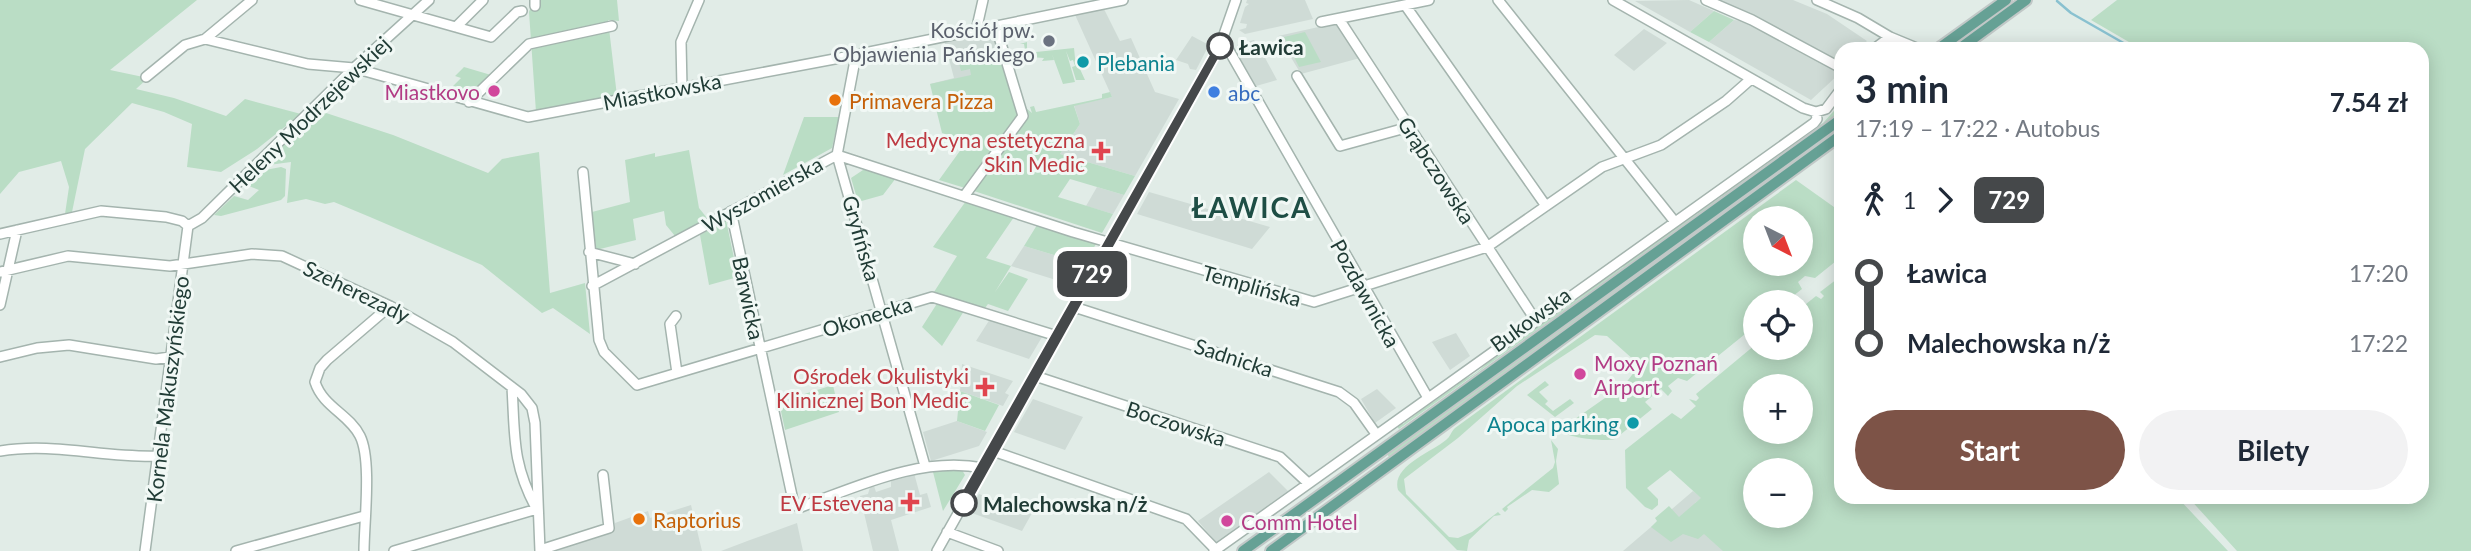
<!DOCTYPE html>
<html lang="pl">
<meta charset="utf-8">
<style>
body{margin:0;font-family:Lato,sans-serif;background:#f2f2f3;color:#1f2937;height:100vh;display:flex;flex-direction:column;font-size:26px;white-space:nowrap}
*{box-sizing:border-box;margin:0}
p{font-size:23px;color:#747a83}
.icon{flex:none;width:38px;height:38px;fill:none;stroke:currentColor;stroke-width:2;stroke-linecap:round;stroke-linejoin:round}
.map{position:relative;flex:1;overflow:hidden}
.drawer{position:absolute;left:1834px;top:42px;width:595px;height:462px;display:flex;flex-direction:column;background:#fff;border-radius:21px;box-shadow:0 4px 18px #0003}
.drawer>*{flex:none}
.badge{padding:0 14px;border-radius:10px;font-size:24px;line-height:46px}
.needle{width:46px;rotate:138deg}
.tools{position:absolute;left:1743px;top:206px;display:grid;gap:14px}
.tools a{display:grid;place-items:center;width:70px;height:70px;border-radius:50%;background:#fff;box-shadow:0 4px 18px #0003;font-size:35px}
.map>.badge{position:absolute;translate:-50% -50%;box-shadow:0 0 0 4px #fff}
.legs{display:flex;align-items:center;gap:10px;height:77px;padding:0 21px;font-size:23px}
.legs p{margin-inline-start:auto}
.overview{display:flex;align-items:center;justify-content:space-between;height:119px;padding:0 21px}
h1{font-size:38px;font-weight:700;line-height:52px}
.primary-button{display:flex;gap:14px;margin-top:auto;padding:14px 21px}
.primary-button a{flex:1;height:80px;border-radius:42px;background:#7d5347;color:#fff;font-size:28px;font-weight:700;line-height:80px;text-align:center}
.primary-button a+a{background:#f2f2f3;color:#1f2937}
ul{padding:0 21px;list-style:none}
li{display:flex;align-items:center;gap:24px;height:70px;font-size:26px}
li i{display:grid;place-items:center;width:10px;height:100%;margin:0 9px;background:currentColor}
li i::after{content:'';width:18px;height:18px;margin:-9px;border:5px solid;border-radius:50%;background:#fff}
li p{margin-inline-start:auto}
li:first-child i{background:linear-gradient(#0000 50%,currentColor 0)}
li:last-child i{background:linear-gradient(currentColor 50%,#0000 0)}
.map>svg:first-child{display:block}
</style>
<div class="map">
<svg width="2471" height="551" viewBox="0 0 2471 551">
<rect width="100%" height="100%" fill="#e1ece7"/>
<path fill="#cfdbd6" d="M1247,0H1305L1313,19L1245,34L1239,30L1246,28L1247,24L1240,23L1245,7L1249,4L1246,3Z
M1689,0L1714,11L1690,32L1635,1Z
M1718,0H1793L1827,14L1867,41L1858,49H1841V61L1829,59Z
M1103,7L1120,41L1131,38L1155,92L1179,99L1135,176L1060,154L1080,124L1074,105L1112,97L1076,17L1075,13Z
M1734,20L1750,22L1837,69L1839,74L1811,100L1709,42Z
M1332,24L1338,26L1360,58L1301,74L1278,36Z
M1644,29L1667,43L1634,71L1614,55Z
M992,30L1014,103L930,84L954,78L944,40Z
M1192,36L1209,45L1196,70L1190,69L1188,64L1176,60Z
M1254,40L1264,56L1277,80L1256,86L1240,58L1236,48L1238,44Z
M1097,187L1124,195L1113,214L1086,206Z
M1149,192L1163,196L1270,227L1252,249L1137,214Z
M1024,246L1084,264L1072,285L1011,266Z
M990,319L1042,337L1029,359L976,341Z
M1456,333L1470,356L1450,370L1432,342Z
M962,364L1013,381L1005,393L1009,395L1003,406L960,391Z
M1377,389L1396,408L1375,423L1361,399Z
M1033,399L1083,417L1065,450L1014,432Z
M957,421L987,432L979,446L931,461L923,432Z
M1269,472L1288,491L1216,542L1198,521Z
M914,473L920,495L927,493L931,507L891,520L899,551H873L860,496L868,494L870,487L874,486L876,492L891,487V480Z
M1693,491L1702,498L1695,503L1747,551H1623Z
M979,494L1032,513L1022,531L969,512Z
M691,505L702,551H556L615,529V523L648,511L650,518Z
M797,523L803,551H721L750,540Z"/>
<path fill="#baddc5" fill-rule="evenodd" d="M0,0H197L110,70L148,78L136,89L174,98L226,116L245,99L301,114L257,149L221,172L187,167L192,124L164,112L132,103L85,149L72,212L65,214L69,187L61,161L19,172L0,194Z
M539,0H617L619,21L608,20L617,96L536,112L529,12L530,9L539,7Z
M2117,0H2471V551H2237L2188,497H2422V49H2141L2091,20Z
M1714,11L1734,20L1709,42L1690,32Z
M1305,32L1321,62L1299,67L1284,37Z
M1027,42V49L1036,52L1074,48L1075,58L1085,80H1076L1072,67L1075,66L1073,60L1070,61L1066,51L1075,82L1063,84L1052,54L1054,60L1042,61L1044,58L1017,56L1015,51L1025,50L1024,44H1020Z
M998,54L1018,116L965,188L939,180L967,141L942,133L930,84L971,75L970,69L961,71L959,63Z
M464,67L491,75L473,92L451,88L461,78L455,76Z
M1110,92L1112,97L1074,106L1080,124L1060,154L1135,176L1124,195L1070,179L1058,197L1113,214L1102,233L974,191L1029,116L1026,108L1032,113L1030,107L1034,106L1036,112L1102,98V94Z
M1841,103V112L1378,444L1399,429L1396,425L1398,423L1403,424L1427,406V403L1433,402L1457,385V381C1467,380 1485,369 1488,359L1492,360L1515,344L1516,339H1521L1542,324L1544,319L1548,320L1570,305L1571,300L1575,301L1596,285L1598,281H1602L1623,267L1624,262H1628L1648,248L1649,244H1654L1673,230L1674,226H1679L1698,213L1699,209H1703L1722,196L1723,191L1727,192L1745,179V176L1751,175L1769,162L1768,159H1773L1802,135L1823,123Z
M320,111L393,135L488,173L502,159L539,152L550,293L585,283L590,334L553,308L542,313L482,265L370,217L334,202L325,204L306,199L287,203L291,162L261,166L308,119L311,120Z
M804,117H839L832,148L783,175Z
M689,150L699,208L707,218L675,236L666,225L664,211L633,219L636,240L596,250L592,212L630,202L625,160L655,153V157Z
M281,167L286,169L285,196L281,200L221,216L214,215L234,196L248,200L259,190L246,185L260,171Z
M866,168L896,178L883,195L858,202L851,178Z
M1781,173L1389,457L1387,454L1772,174Z
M1796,180L1841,212V257L1815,278L1805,276L1798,282L1802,289L1784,303H1755V326L1687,381L1678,378L1668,386L1672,391L1668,396L1661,389L1645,402L1652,409L1615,439C1606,442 1570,438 1563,432L1565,426L1625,384L1635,371L1644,369L1607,336L1595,335L1517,386L1458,438L1404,479L1406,494L1449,537L1458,538L1472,532L1498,512L1501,515L1494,516L1469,540L1467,551L1457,550L1398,490C1391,466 1432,452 1446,440C1451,436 1450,433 1455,428ZM1755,219H1801V264H1755Z
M966,201L1014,217L986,258L1011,266L995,292L1009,272L1028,279L1008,311L988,304L985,308L934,292L957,256L933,247Z
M726,220L738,277L709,285L700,235Z
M1037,225L1096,244L1084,264L1024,246Z
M1841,276V497H2177L2228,551H1723L1704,534L1698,539L1683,534L1671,542L1651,527L1657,521L1655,518L1669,506L1679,517L1701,498L1670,470L1647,488L1658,499V505L1652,510L1645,507L1626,488L1625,450L1672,413L1681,419L1696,406L1689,399L1696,401L1699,398L1696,394L1755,345V348H1801V308L1816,296L1821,299L1824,296L1820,292ZM1755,387H1801V432H1755ZM1755,471H1801V516H1755Z
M938,302L964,311L942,346L922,327Z
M1545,381L1549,385L1539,392L1548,401L1545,404L1553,411L1570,399L1574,403L1555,417L1527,395Z
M833,385L839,412L785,430L779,402Z
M960,391L999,405L985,431L957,421Z
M1551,440L1558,449L1556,461L1559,484L1549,492L1532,490L1507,507L1508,509L1505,512L1502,509L1553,468L1555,462Z
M948,470H962L965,475L943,511L933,472Z"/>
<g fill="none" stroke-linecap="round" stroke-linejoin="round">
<path stroke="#89c1d0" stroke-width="2.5" d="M2057,1L2071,13L2134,49"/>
<g stroke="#a4b4ae" stroke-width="12">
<path id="minor" d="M360,0L491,37L517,12L522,11
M535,0V6
M1498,0L1675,222
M1613,0L1803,108L1816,112
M1706,0L1752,20L1841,68
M1817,0L1858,18L1890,37
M1405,5L1546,206
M1339,19L1536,321
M1321,22L1429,0
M456,27L483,0
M976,31L983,0
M205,39L308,64L354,68L528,117L845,57L1123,0
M1223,40L1428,398
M1874,49L1890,37L1919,49
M1297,76L1340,146L1409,127
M146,77L185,45L205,39L252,0
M682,88L681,42L699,0
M469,102L529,44L612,26
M1816,112L1826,109L1841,89
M837,155L1073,232L1314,302L1487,247L1602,167L1661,145L1726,101L1751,79
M837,155L925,466
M837,155L856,55
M583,172L599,340L604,352L637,385L932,297L1057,336
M965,195L1023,116L996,27
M731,211L794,505L801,507C859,486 921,456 983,468
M188,226L202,218L354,68L429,0
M0,234L101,211L166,217L182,221L188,226
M589,252L635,264
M0,272L68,256L170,266L252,254L282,256L390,306L453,342L521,394L532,408L535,423L540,551
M592,286L837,155
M0,305L17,230
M1074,307L1339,392L1354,403L1376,434
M676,316L670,324L677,373
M0,357L37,348L69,345L156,359L170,357
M1035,376L1280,457L1308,483
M512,387C515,437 512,463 536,508
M0,451C54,442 104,458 158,456
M993,451L1186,519L1216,550
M947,532L998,551
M540,550L609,528L603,475
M145,551L188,226
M236,551L364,516
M364,551C364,523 372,460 360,436C349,414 323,407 315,382L320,368L327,360L390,306
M394,551L537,509
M937,551L1220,46L1236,0
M1214,551L1814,123L1817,119L1816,112"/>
</g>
<g stroke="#c1c8c7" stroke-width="14">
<path id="major" d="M1938,49L2006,0
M1959,49L2026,0
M1243,551L1841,119
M1271,551L1841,135"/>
</g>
<use href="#minor" stroke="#fff" stroke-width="9"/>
<use href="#major" stroke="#66a195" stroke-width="10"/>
</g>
<path fill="#45484a" stroke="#fff" stroke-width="2" d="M1220,42L1226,46L969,507H958L956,503L958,498L1214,46Z"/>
<circle fill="#6b7280" stroke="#f1f8f5" stroke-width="2.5" cx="1049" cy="41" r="7"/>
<g fill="#fff" stroke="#45484a" stroke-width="3.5">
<circle cx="1220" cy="46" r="12"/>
<circle cx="964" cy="503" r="12"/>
</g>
<g fill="#0f9aa8" stroke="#f1f8f5" stroke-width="2.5">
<circle cx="1083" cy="62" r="7"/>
<circle cx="1633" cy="423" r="7"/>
</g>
<g fill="#d1479c" stroke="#f1f8f5" stroke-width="2.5">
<circle cx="494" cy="91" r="7"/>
<circle cx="1580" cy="374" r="7"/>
<circle cx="1227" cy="521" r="7"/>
</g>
<circle fill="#3f7fe0" stroke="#f1f8f5" stroke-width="2.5" cx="1214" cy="92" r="7"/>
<g fill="#e8710a" stroke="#f1f8f5" stroke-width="2.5">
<circle cx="835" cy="100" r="7"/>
<circle cx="639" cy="519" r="7"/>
</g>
<g fill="#e0444e" stroke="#f1f8f5" stroke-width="2.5">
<path d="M1097.5 140.5h7v7h7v7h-7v7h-7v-7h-7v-7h7z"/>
<path d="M981.5 376.5h7v7h7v7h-7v7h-7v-7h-7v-7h7z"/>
<path d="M906.5 491.5h7v7h7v7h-7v7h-7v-7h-7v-7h7z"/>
</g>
<g text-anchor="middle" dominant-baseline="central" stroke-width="6" stroke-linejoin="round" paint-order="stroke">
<g font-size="21" fill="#5b616d" stroke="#f1f8f5" text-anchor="end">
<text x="1035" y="29">Kościół pw.<tspan x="1035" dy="24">Objawienia Pańskiego</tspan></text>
</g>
<g font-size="21" font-weight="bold" fill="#213c36" stroke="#f1f8f5" text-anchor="start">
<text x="1239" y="46">Ławica</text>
<text x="983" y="503">Malechowska n/ż</text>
</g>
<g font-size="21" fill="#0d838f" stroke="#f1f8f5" text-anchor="start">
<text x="1097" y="62">Plebania</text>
<text x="1619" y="423" text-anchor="end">Apoca parking</text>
</g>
<g font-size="21" fill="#b23c85" stroke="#f1f8f5" text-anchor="start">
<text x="480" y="91" text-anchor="end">Miastkovo</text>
<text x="1594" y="362">Moxy Poznań<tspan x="1594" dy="24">Airport</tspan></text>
<text x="1241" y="521">Comm Hotel</text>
</g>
<g font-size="21" fill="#213c36" stroke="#f1f8f5">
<text transform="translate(662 91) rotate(-11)">Miastkowska</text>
<text transform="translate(309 114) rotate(-44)">Heleny Modrzejewskiej</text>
<text transform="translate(1437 170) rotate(57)">Grąbczowska</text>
<text transform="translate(762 194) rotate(-29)">Wyszomierska</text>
<text transform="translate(862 238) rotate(74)">Gryfińska</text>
<text transform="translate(1252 285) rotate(16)">Templińska</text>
<text transform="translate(357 291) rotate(26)">Szeherezady</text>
<text transform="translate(1366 293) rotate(61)">Pozdawnicka</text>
<text transform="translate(749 298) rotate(78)">Barwicka</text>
<text transform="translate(867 316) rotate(-17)">Okonecka</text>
<text transform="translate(1530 319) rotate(-36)">Bukowska</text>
<text transform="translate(1234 357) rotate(18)">Sadnicka</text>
<text transform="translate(167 389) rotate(-83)">Kornela Makuszyńskiego</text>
<text transform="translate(1176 423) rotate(18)">Boczowska</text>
</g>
<g font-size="21" fill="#366cbe" stroke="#f1f8f5" text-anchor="start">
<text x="1228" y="92">abc</text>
</g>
<g font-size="21" fill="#c56008" stroke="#f1f8f5" text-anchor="start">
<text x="849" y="100">Primavera Pizza</text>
<text x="653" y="519">Raptorius</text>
</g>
<g font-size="21" fill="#be3a42" stroke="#f1f8f5" text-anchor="end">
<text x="1085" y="139">Medycyna estetyczna<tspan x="1085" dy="24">Skin Medic</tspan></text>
<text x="969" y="375">Ośrodek Okulistyki<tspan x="969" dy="24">Klinicznej Bon Medic</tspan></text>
<text x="894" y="502">EV Estevena</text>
</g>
<g font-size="28" font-weight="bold" letter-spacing="2" fill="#1e4e45" stroke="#f1f8f5">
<text x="1252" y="207">ŁAWICA</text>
</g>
</g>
</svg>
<div class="tools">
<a><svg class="needle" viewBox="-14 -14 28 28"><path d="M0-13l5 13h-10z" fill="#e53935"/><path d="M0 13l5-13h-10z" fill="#747a83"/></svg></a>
<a><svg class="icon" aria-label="locate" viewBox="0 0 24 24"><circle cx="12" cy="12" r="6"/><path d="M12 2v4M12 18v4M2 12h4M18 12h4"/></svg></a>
<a>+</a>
<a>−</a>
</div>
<b class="badge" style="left:1092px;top:274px;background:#45484a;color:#fff">729</b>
<section class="drawer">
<div class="overview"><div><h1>3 min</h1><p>17:19 – 17:22 · Autobus</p></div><b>7.54 zł</b></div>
<div class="legs"><svg class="icon" aria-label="walk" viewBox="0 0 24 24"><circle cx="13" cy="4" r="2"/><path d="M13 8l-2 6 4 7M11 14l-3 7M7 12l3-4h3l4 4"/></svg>1<svg class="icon" aria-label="forward" viewBox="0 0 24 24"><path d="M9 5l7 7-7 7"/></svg><b class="badge" style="background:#45484a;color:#fff">729</b></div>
<ul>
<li><i style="color:#45484a"></i><b>Ławica</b><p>17:20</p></li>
<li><i style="color:#45484a"></i><b>Malechowska n/ż</b><p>17:22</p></li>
</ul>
<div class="primary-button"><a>Start</a><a>Bilety</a></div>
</section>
</div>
